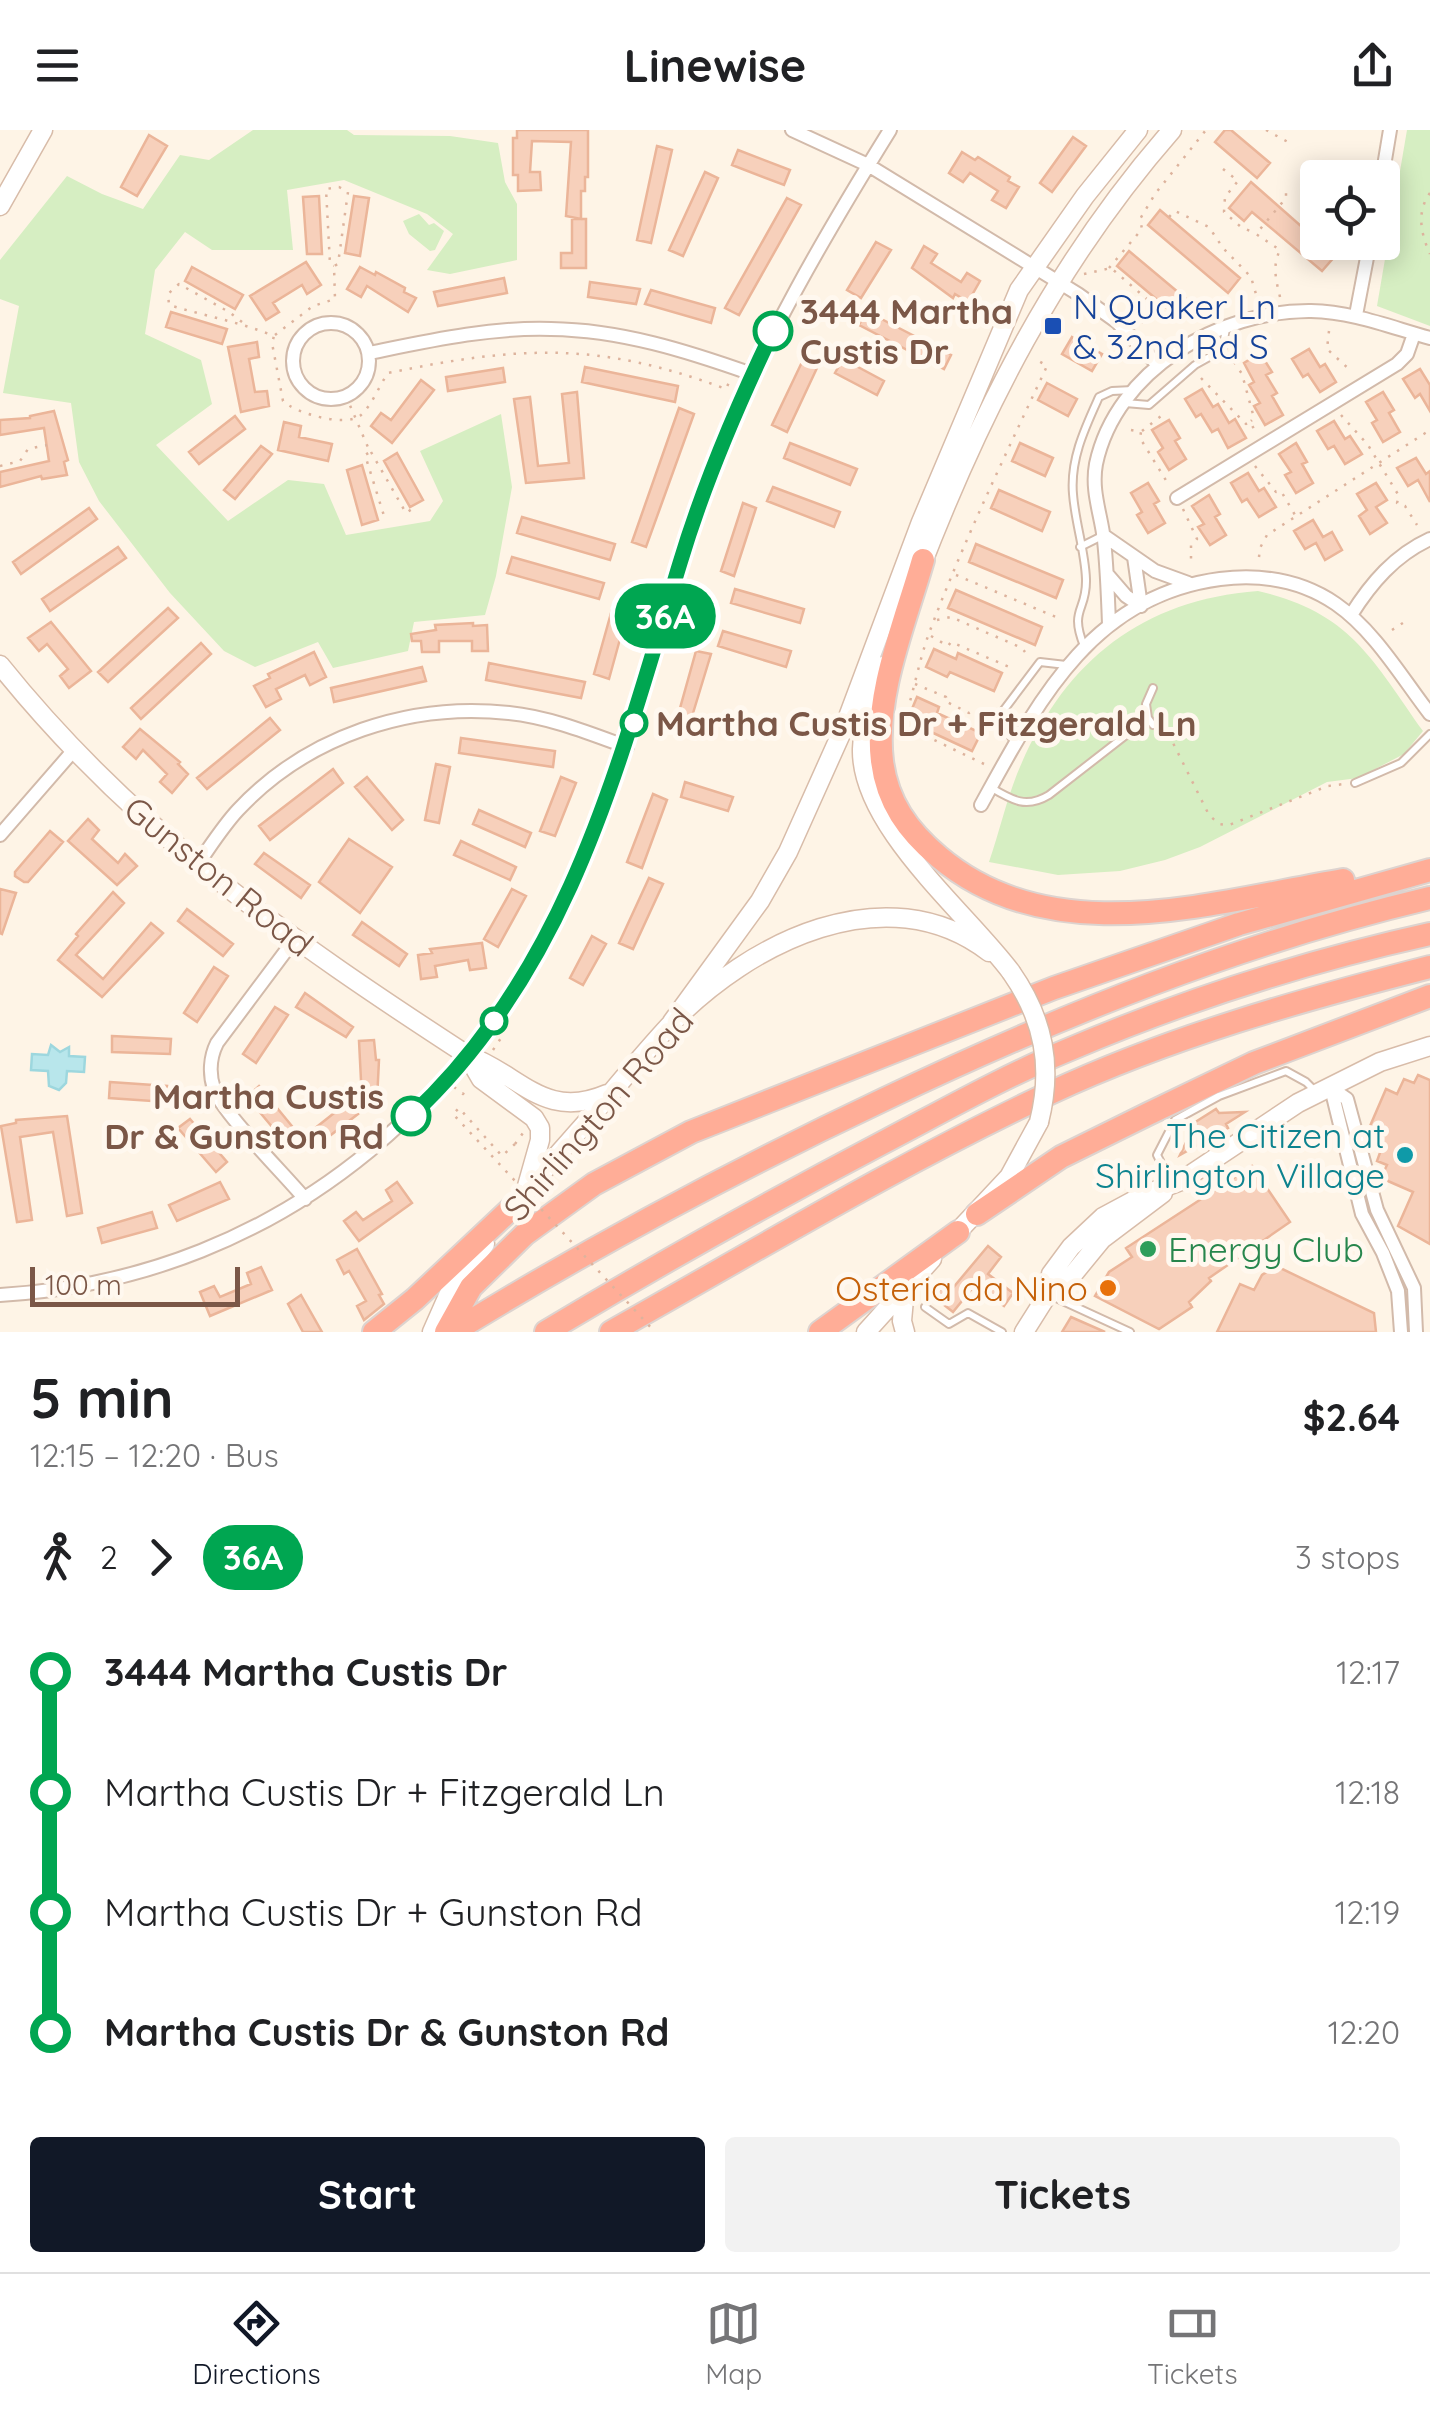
<!DOCTYPE html>
<meta charset="utf-8">
<style>
body{margin:0;font-family:Quicksand,sans-serif;background:#f2f2f2;color:#202124;height:100vh;display:flex;flex-direction:column;font-size:38px;white-space:nowrap}
*{box-sizing:border-box;margin:0}
p{font-size:32px;color:#757577}
.icon{flex:none;width:55px;height:55px;fill:none;stroke:currentColor;stroke-width:2;stroke-linecap:round;stroke-linejoin:round}
.map{position:relative;height:1202px;overflow:hidden}
.panel{display:flex;flex-direction:column;background:#fff;flex:1}
.panel>*{flex:none}
.badge{padding:0 20px;border-radius:32px;font-size:35px;line-height:65px}
.controls{position:absolute;left:1300px;top:30px;display:grid;gap:20px}
.controls a{display:grid;place-items:center;width:100px;height:100px;border-radius:10px;background:#fff;box-shadow:0 5px 25px #0003;font-size:50px}
.scale{position:absolute;left:30px;bottom:25px;width:210px;box-sizing:border-box;padding-left:10px;border:5px solid #7b5747;border-top:0;font-size:28px;line-height:35px;white-space:nowrap;color:#7b5747;-webkit-text-stroke:8px #fff8ef;paint-order:stroke}
.map>.badge{position:absolute;translate:-50% -50%;box-shadow:0 0 0 5px #fff}
.legs{display:flex;align-items:center;gap:15px;height:110px;padding:0 30px;font-size:32px}
.legs p{margin-inline-start:auto}
.headline{display:flex;align-items:center;justify-content:space-between;height:170px;padding:0 30px}
h1{font-size:55px;font-weight:700;line-height:75px}
.cta{display:flex;gap:20px;margin-top:auto;padding:20px 30px}
.cta a{flex:1;height:115px;border-radius:10px;background:#111827;color:#fff;font-size:40px;font-weight:700;line-height:115px;text-align:center}
.cta a+a{background:#f2f2f2;color:#202124}
ul{padding:0 30px;list-style:none}
li{display:flex;align-items:center;gap:35px;height:120px;font-size:38px}
li i{display:grid;place-items:center;width:15px;height:100%;margin:0 12px;background:currentColor}
li i::after{content:'';width:25px;height:25px;margin:-12px;border:8px solid;border-radius:50%;background:#fff}
li p{margin-inline-start:auto}
li:first-child i{background:linear-gradient(#0000 50%,currentColor 0)}
li:last-child i{background:linear-gradient(currentColor 50%,#0000 0)}
header{display:flex;justify-content:space-between;align-items:center;height:130px;padding:0 30px;background:#fff;font-size:45px;font-weight:700}
.menu{display:flex;justify-content:space-around;align-items:center;height:140px;border-top:2px solid #e0e0e0;background:#fff;font-size:28px;color:#757577}
.menu a{display:grid;justify-items:center;gap:5px}
.menu .on{color:#111827}
.map>svg:first-child{display:block}
</style>
<header><svg class="icon" aria-label="menu" viewBox="0 0 24 24"><path d="M4 6h16M4 12h16M4 18h16"/></svg>Linewise<svg class="icon" aria-label="share" viewBox="0 0 24 24"><path d="M12 15V3M7 8l5-5 5 5M5 13v7h14v-7"/></svg></header>
<div class="map">
<svg width="1430" height="1202" viewBox="0 0 1430 1202">
<rect width="100%" height="100%" fill="#fef4e6"/>
<path fill="#d6eec2" d="M253,0H347L354,5L450,6L498,13L505,52L517,74V130L450,144L427,140L453,104L427,84L344,50L287,60L293,120H212L185,102L155,140L145,204L201,230L212,274L156,315L228,391L288,350L324,354L346,405L430,391L443,371L420,321L501,284L512,357L496,446L485,485L414,492L408,521L333,538L318,512L255,537L224,521L170,463L99,371L79,332L71,273L3,263L19,176L0,169V130L67,46L102,64L143,79L180,25L209,30Z
M1407,0H1430V196L1377,176Z
M419,84L429,95L434,93L444,101L435,120L430,121L409,104L403,91Z
M1258,461C1350,482 1372,529 1423,601L1404,624L1358,648L1327,652L1200,717L1165,730L1120,741L1058,745L989,732C999,703 1006,672 1017,644C1062,534 1139,470 1258,461Z"/>
<path fill="#b8e6eb" stroke="#9dd7de" stroke-width="2.5" d="M51,915L60,922L69,917V926L85,927L84,942L67,941L66,953L59,960L49,956L48,941L31,940L32,924L48,925Z"/>
<path fill="#f7d0bb" stroke="#ebb599" stroke-width="2.5" d="M517,0H588V47H585V61H581V89L566,86L571,12L532,11L530,42H540L541,60L518,61V45H513V8H517Z
M1225,0H1231L1270,33L1257,48L1215,12Z
M149,5L167,16L137,66L121,57Z
M1073,7L1086,16L1052,62L1040,53Z
M657,16L672,20L651,113L637,110Z
M738,20L790,40L784,55L732,35Z
M962,22L975,30L978,27L1010,47L1008,51L1019,57L1006,78L992,70L998,61L970,43L963,52L949,43Z
M705,42L718,48L683,126L669,120Z
M1251,52L1335,126L1322,141L1252,82L1244,91L1229,78Z
M319,66L322,124H307L303,67Z
M354,66L369,68L360,126L345,123Z
M787,68L801,75L739,185L725,178Z
M1160,80L1240,148L1228,163L1148,95Z
M572,89H586V138H561V123H572Z
M876,112L891,120L861,168L847,160Z
M924,116L937,124L931,133L961,152L967,143L980,151L968,172L955,164L953,168L912,138Z
M1129,121L1185,168L1173,183L1117,136Z
M306,132L321,155L307,164L302,155L273,173L279,182L266,190L250,166Z
M192,137L243,165L235,179L185,151Z
M360,137L375,145L376,142L405,158L404,162L416,168L408,182L367,156L361,167L347,159Z
M504,148L507,163L438,176L434,162Z
M590,152L640,159L636,174L588,167Z
M651,160L715,178L711,193L645,174Z
M866,181L951,225L944,239L859,195Z
M171,182L227,199L222,214L166,197Z
M1072,207L1102,224L1092,241L1062,224Z
M257,212L259,227L249,229L255,262L267,261L269,276L241,282L228,217Z
M1309,219L1320,237L1325,234L1336,252L1320,262L1308,244L1303,247L1292,229Z
M1260,223L1272,242L1266,245L1277,263L1272,266L1283,285L1265,295L1254,276L1260,273L1249,255L1254,252L1244,233Z
M843,229L884,251L877,265L835,243Z
M802,232L817,238L787,302L772,295Z
M585,237L678,256L675,272L582,252Z
M503,238L505,252L448,261L446,247Z
M1420,239L1430,255V281L1420,264L1415,268L1403,249Z
M421,250L434,260L392,313L371,296L381,283L391,290Z
M1047,253L1077,269L1068,286L1038,270Z
M1202,259L1213,277L1218,274L1229,293L1235,289L1246,308L1228,318L1218,299L1212,302L1201,284L1196,287L1185,269Z
M577,262L584,348L526,353L514,269L530,267L538,336L569,333L562,264Z
M1383,262L1394,280L1389,283L1400,302L1383,312L1372,293L1377,290L1366,272Z
M679,278L694,284L646,417L632,412Z
M54,281L68,330L64,332L67,345L42,349L41,346L0,357V342L49,331L44,298L0,305V290L30,288V286Z
M235,286L245,299L199,334L189,322Z
M1169,290L1180,308L1175,311L1186,329L1169,340L1158,322L1163,318L1152,300Z
M1334,291L1345,309L1350,306L1362,324L1345,334L1334,316L1328,319L1317,301Z
M284,292L301,296L299,307L332,314L328,331L278,320Z
M790,313L857,339L850,355L784,328Z
M1020,313L1053,328L1045,346L1012,331Z
M1296,313L1307,332L1302,334L1313,353L1296,363L1285,345L1291,342L1279,324Z
M261,316L272,324L235,369L224,360Z
M397,323L423,370L410,377L384,331Z
M1416,328L1426,344L1430,341V372L1418,350L1408,356L1397,338Z
M362,335L378,390L362,395L347,340Z
M1248,343L1259,361L1264,358L1276,377L1259,387L1247,369L1242,372L1231,353Z
M1148,353L1159,371L1154,374L1165,393L1148,403L1137,385L1142,382L1131,363Z
M1376,353L1387,370L1376,377L1387,393L1370,404L1359,386L1367,380L1357,364Z
M773,357L840,382L834,397L767,371Z
M999,360L1050,382L1042,401L991,378Z
M1209,365L1220,384L1215,387L1226,405L1210,415L1198,397L1204,394L1192,376Z
M743,373L756,378L734,446L721,441Z
M89,378L97,389L21,444L13,432Z
M522,387L615,414L610,430L517,403Z
M1313,390L1323,407L1332,402L1342,420L1325,430L1316,413L1305,419L1294,401Z
M976,414L1063,450L1056,468L969,432Z
M118,417L126,428L50,481L42,469Z
M512,427L604,453L599,469L507,443Z
M735,459L804,479L800,493L731,473Z
M956,460L1042,497L1035,515L948,478Z
M613,476L628,480L609,549L594,544Z
M168,478L178,488L108,552L98,542Z
M51,492L91,541L69,558L60,546L68,539L47,514L39,521L28,508Z
M473,493V496L487,495L488,521H472V511H439V522H422L421,511H412L411,504L436,500L435,495Z
M723,501L791,521L786,537L718,516Z
M201,513L211,524L141,589L131,578Z
M934,519L956,529L958,523L1002,543L994,561L950,542L947,547L926,537Z
M696,521L711,524L690,593L677,589Z
M314,522L326,547L310,555L305,545L276,559L281,569L266,577L254,556L270,548L268,544Z
M489,533L585,552L581,568L486,550Z
M422,537L426,551L334,572L331,558Z
M917,567L939,577L937,583L981,603L972,621L929,601L931,595L909,586Z
M270,588L280,600L207,659L197,648Z
M140,599L180,632L178,634L188,644L172,663L160,652L167,644L143,620L136,629L123,617Z
M461,608L555,621L553,637L459,623Z
M436,634L450,637L439,693L425,690Z
M333,639L343,653L270,710L259,696Z
M367,647L403,690L392,700L355,657Z
M561,647L576,653L555,706L540,701Z
M685,652L733,667L728,681L681,667Z
M653,664L667,670L642,738L627,732Z
M479,680L531,703L525,717L473,694Z
M88,689L99,700L92,709L118,733L125,724L137,736L117,755L68,711Z
M50,701L63,712L28,752H24L15,746V742Z
M349,709L392,737L360,783L319,752Z
M461,711L516,737L510,750L454,725Z
M264,723L310,755L301,768L255,734Z
M649,748L663,754L633,819L619,813Z
M0,759L16,763L2,804L0,803Z
M512,759L526,766L498,817L484,809Z
M113,762L124,773L76,825L103,849L151,793L163,803L102,867L58,830L78,806L76,804Z
M187,779L233,814L223,826L178,791Z
M362,792L407,824L399,836L353,805Z
M592,806L606,814L583,855L570,848Z
M482,813L486,838L470,840L468,830L435,836L437,847L421,849L418,825L432,823L430,819Z
M214,837L228,846L197,892L184,883Z
M305,863L353,897L346,907L296,877Z
M275,877L288,885L256,933L243,924Z
M112,906L171,909L170,924L112,922Z
M374,910L376,930H379L377,970H362L359,911Z
M1418,945L1430,950V1114L1398,1096L1413,1062L1381,1048L1387,1035L1377,1031L1381,1020L1373,1017L1380,1000L1370,996L1386,959L1397,964L1404,949L1414,953Z
M110,952L167,956L166,972L109,968Z
M259,956L296,1001L284,1011L247,967Z
M348,972L358,984L314,1018L304,1007Z
M1216,979L1219,983L1245,982L1226,994L1228,998L1180,1025L1192,1000L1189,996Z
M67,986L82,1083L67,1086L53,1002L20,1007L32,1090L17,1092L1,996L16,993V990Z
M190,989L227,1032L216,1042L178,998Z
M1252,1036L1290,1092L1209,1148L1211,1151L1189,1172L1192,1177L1159,1199L1095,1166L1109,1142L1132,1127L1126,1118Z
M220,1052L229,1069L177,1091L169,1075Z
M397,1052L412,1073L359,1111L344,1091L356,1082L363,1090L392,1071L386,1060Z
M152,1082L157,1098L102,1113L98,1098Z
M988,1116L1001,1127L988,1144L1013,1163L1004,1176L975,1155L953,1182L934,1167L945,1153L952,1159Z
M357,1119L382,1164L379,1165L384,1174L364,1190L357,1176L366,1171L349,1141L344,1144L337,1130Z
M1276,1136L1374,1183L1376,1202H1217L1240,1154L1254,1160L1262,1145Z
M261,1137L272,1160L210,1186L200,1162L214,1156L220,1167L251,1154L247,1143Z
M301,1165L322,1202H303L288,1174Z
M1071,1187L1105,1202H1062Z"/>
<g fill="none" stroke-linecap="round" stroke-linejoin="round">
<g stroke="#d2baaa" stroke-width="10">
<path id="lane" d="M1125,273L1149,275L1195,235L1222,220L1226,199
M1080,417L1102,406
M1084,516C1069,478 1087,482 1086,449C1085,421 1075,392 1073,364C1070,329 1085,298 1099,267L1112,261L1133,260
M1148,588L1146,574L1153,558
M1015,612L997,589L1040,532L1066,535
M1355,653L1401,633L1430,604
M990,657C1012,670 1026,679 1049,665L1148,588L1153,595
M1172,1054L1157,1025L1175,990L1219,966L1286,941L1306,952L1314,960
M1054,1167L1130,1202
M925,1177L949,1194L968,1183L1002,1202"/>
</g>
<g stroke="#d2baaa" stroke-width="16">
<path id="street" d="M792,0L868,35L1078,164L1117,192L1157,234
M1382,48L1390,0
M1356,185L1370,112
M293 231a38 38 0 1 1 76 0a38 38 0 1 1-76 0Z
M369,223C428,211 490,197 551,199C621,200 687,221 752,244
M1177,368L1397,234L1407,224L1414,204
M1103,405L1155,441L1188,453
M1134,427L1141,476
M1107,444L1126,466L1141,476
M1351,485C1371,453 1395,425 1430,409
M1109,494C1108,466 1107,438 1104,410C1101,384 1091,361 1096,334C1116,240 1220,180 1311,181C1353,182 1390,197 1430,208
M981,675C1037,573 1091,466 1220,449C1261,444 1301,450 1336,474C1375,501 1402,548 1430,584
M0,705L73,621
M197,735C210,717 223,696 238,680C307,606 410,572 509,583C549,587 589,603 627,617
M294,810L217,913C210,927 209,944 214,959C221,981 286,1046 305,1069
M1331,958L1347,969L1377,1080L1414,1158L1416,1202
M1331,958L1362,1084L1383,1123L1398,1161L1401,1202
M0,1165C289,1148 498,954 599,693C646,573 669,445 717,326C763,211 825,105 890,0"/>
</g>
<g stroke="#d8bca9" stroke-width="21">
<path id="secondary" d="M0,76L43,0
M919,442C981,281 1057,131 1172,0
M0,535C133,701 290,810 467,925C521,945 544,991 607,964
M883,536C873,563 863,591 862,619C860,696 967,783 1011,842
M672,892L760,771L788,722L845,595L921,392L1019,160L1085,66L1138,0
M467,925L481,949L534,988L540,998V1010L527,1056
M507,1085C533,1051 563,1019 591,987C617,956 643,924 670,895C748,813 886,743 989,822
M950,1110L1009,1047L1039,992
M905,1158L902,1191L905,1202
M1048,1164L1066,1153L1102,1109L1163,1063
M432,1202L451,1159L485,1114
M866,1202L932,1129
M1024,1202L1048,1164L1051,1144L1071,1117L1103,1087L1144,1065L1181,1051L1298,973L1380,932L1430,916"/>
</g>
<g stroke="#ddd3cf" stroke-width="26">
<path id="highway" d="M923,430C905,493 874,565 882,631C887,672 908,701 939,727C1053,823 1212,772 1343,750
M977,1084L1061,1027L1148,984L1254,933L1430,866
M374,1202L415,1169L515,1075
M446,1202L471,1157L525,1104L594,1054L691,1002L1054,858L1239,794L1430,740
M453,1202C593,1116 737,1039 885,969C1061,885 1240,813 1430,768
M546,1202C657,1135 770,1072 884,1012C945,980 1005,946 1068,920C1183,871 1308,831 1430,804
M611,1202C755,1121 899,1034 1050,963C1170,907 1301,870 1430,837
M820,1202L958,1102"/>
</g>
<path stroke="#ddb39d" stroke-width="2.5" stroke-dasharray="2.5 8" stroke-linecap="butt" d="M1266,0L1288,12
M1223,39L1238,51L1225,67L1224,82L1241,97L1255,103
M1430,63C1416,82 1421,104 1430,124
M1169,87L1175,81L1209,97L1223,118L1251,147L1258,171
M1109,138L1142,99L1140,89L1155,64L1206,0
M1084,144L1111,138L1155,176L1141,194
M1280,167C1276,150 1272,136 1280,120L1256,104L1286,68V63
M242,192L229,182L179,154L168,164L169,175C205,186 240,192 274,206L272,213L283,271C295,283 346,298 361,285C372,275 379,256 388,243C519,216 598,211 726,259L730,250
M1329,201L1327,219L1350,240
M275,205L313,176L335,169L334,136L338,134L348,62L339,57L326,59L330,134L334,136
M1234,232L1242,244L1254,288L1251,291
M1201,248L1246,294L1250,292L1257,304
M346,266L370,322L365,325L385,389
M1341,285L1368,315L1399,366L1397,373L1405,376L1417,395
M1131,300L1141,302L1140,308L1167,352
M1142,301L1161,286
M371,322L406,383L412,379
M0,336L20,331L28,319L47,315
M1255,336L1276,362L1281,361L1295,385
M1183,379L1197,409L1191,415V433
M1259,427L1260,418L1267,405L1430,300
M956,445L1056,487
M937,490L951,487L1022,518L1025,522
M1392,500L1409,489
M931,506L948,516L951,512L1014,539
M915,554L946,567L945,571L969,583L974,580L987,582
M1157,602L1171,609L1209,685L1219,694L1229,695L1328,656L1344,654
M984,634L903,595C913,565 918,535 928,506C962,414 1006,324 1047,236L1034,228
M493,920L501,908
M454,957L463,964L466,959
M515,1014L523,1003"/>
<use href="#lane" stroke="#fff" stroke-width="6"/>
<use href="#street" stroke="#fff" stroke-width="12"/>
<use href="#secondary" stroke="#fff" stroke-width="18"/>
<use href="#highway" stroke="#ffad97" stroke-width="22"/>
<g stroke="#d8bca9" stroke-width="21" stroke-linecap="butt">
<path id="secondary-bridge" d="M1011,842C1044,889 1053,937 1039,992"/>
</g>
<path stroke="#ddb39d" stroke-width="2.5" stroke-dasharray="2.5 8" stroke-linecap="butt" d="M515,1014L502,1026L459,978L453,984L655,1202"/>
<use href="#secondary-bridge" stroke="#fff" stroke-width="18"/>
</g>
<g fill="none" stroke-linecap="round" stroke-linejoin="round">
<g stroke="#fff" stroke-width="22">
<path id="line-1" d="M411,986C570,838 619,633 680,433C704,353 737,276 773,201"/>
</g>
<use href="#line-1" stroke="#00a651" stroke-width="15"/>
</g>
<rect fill="#1a4fb4" stroke="#fff8ef" stroke-width="4" x="1043" y="186" width="20" height="20" rx="5"/>
<g fill="#fff" stroke="#00a651" stroke-width="5">
<circle cx="773" cy="201" r="18"/>
<circle cx="634" cy="593" r="12"/>
<circle cx="494" cy="891" r="12"/>
<circle cx="411" cy="986" r="18"/>
</g>
<circle fill="#0f9aa8" stroke="#fff8ef" stroke-width="4" cx="1405" cy="1025" r="10"/>
<circle fill="#2e9e5b" stroke="#fff8ef" stroke-width="4" cx="1148" cy="1119" r="10"/>
<circle fill="#e8710a" stroke="#fff8ef" stroke-width="4" cx="1108" cy="1158" r="10"/>
<g text-anchor="middle" dominant-baseline="central" stroke-width="10" stroke-linejoin="round" paint-order="stroke">
<g font-size="35" fill="#164399" stroke="#fff8ef" text-anchor="start">
<text x="1073" y="176">N Quaker Ln<tspan x="1073" dy="40">&amp; 32nd Rd S</tspan></text>
</g>
<g font-size="35" font-weight="bold" fill="#7b5747" stroke="#fff8ef" text-anchor="start">
<text x="800" y="181">3444 Martha<tspan x="800" dy="40">Custis Dr</tspan></text>
<text x="656" y="593">Martha Custis Dr + Fitzgerald Ln</text>
<text x="384" y="966" text-anchor="end">Martha Custis<tspan x="384" dy="40">Dr &amp; Gunston Rd</tspan></text>
</g>
<g font-size="35" fill="#7b5747" stroke="#fff8ef">
<text transform="translate(219 746) rotate(39)">Gunston Road</text>
<text transform="translate(598 984) rotate(-49)">Shirlington Road</text>
</g>
<g font-size="35" fill="#0d838f" stroke="#fff8ef" text-anchor="end">
<text x="1385" y="1005">The Citizen at<tspan x="1385" dy="40">Shirlington Village</tspan></text>
</g>
<g font-size="35" fill="#27864d" stroke="#fff8ef" text-anchor="start">
<text x="1168" y="1119">Energy Club</text>
</g>
<g font-size="35" fill="#c56008" stroke="#fff8ef" text-anchor="end">
<text x="1088" y="1158">Osteria da Nino</text>
</g>
</g>
</svg>
<div class="controls">
<a><svg class="icon" aria-label="locate" viewBox="0 0 24 24"><circle cx="12" cy="12" r="6"/><path d="M12 2v4M12 18v4M2 12h4M18 12h4"/></svg></a>
</div>
<div class="scale">100 m</div>
<b class="badge" style="left:665px;top:486px;background:#00a651;color:#fff">36A</b>
</div>
<section class="panel">
<div class="headline"><div><h1>5 min</h1><p>12:15 – 12:20 · Bus</p></div><b>$2.64</b></div>
<div class="legs"><svg class="icon" aria-label="walk" viewBox="0 0 24 24"><circle cx="13" cy="4" r="2"/><path d="M13 8l-2 6 4 7M11 14l-3 7M7 12l3-4h3l4 4"/></svg>2<svg class="icon" aria-label="forward" viewBox="0 0 24 24"><path d="M9 5l7 7-7 7"/></svg><b class="badge" style="background:#00a651;color:#fff">36A</b><p>3 stops</p></div>
<ul>
<li><i style="color:#00a651"></i><b>3444 Martha Custis Dr</b><p>12:17</p></li>
<li><i style="color:#00a651"></i><span>Martha Custis Dr + Fitzgerald Ln</span><p>12:18</p></li>
<li><i style="color:#00a651"></i><span>Martha Custis Dr + Gunston Rd</span><p>12:19</p></li>
<li><i style="color:#00a651"></i><b>Martha Custis Dr &amp; Gunston Rd</b><p>12:20</p></li>
</ul>
<div class="cta"><a>Start</a><a>Tickets</a></div>
</section>
<nav class="menu">
<a class="on"><svg class="icon" aria-label="directions" viewBox="0 0 24 24"><path d="M12 3l9 9-9 9-9-9zM9 14v-3h6M13 9l2 2-2 2"/></svg>Directions</a>
<a><svg class="icon" aria-label="map" viewBox="0 0 24 24"><path d="M3 6l6-2 6 2 6-2v14l-6 2-6-2-6 2zM9 4v14M15 6v14"/></svg>Map</a>
<a><svg class="icon" aria-label="tickets" viewBox="0 0 24 24"><path d="M3 7h18v10H3zM15 7v10"/></svg>Tickets</a>
</nav>
